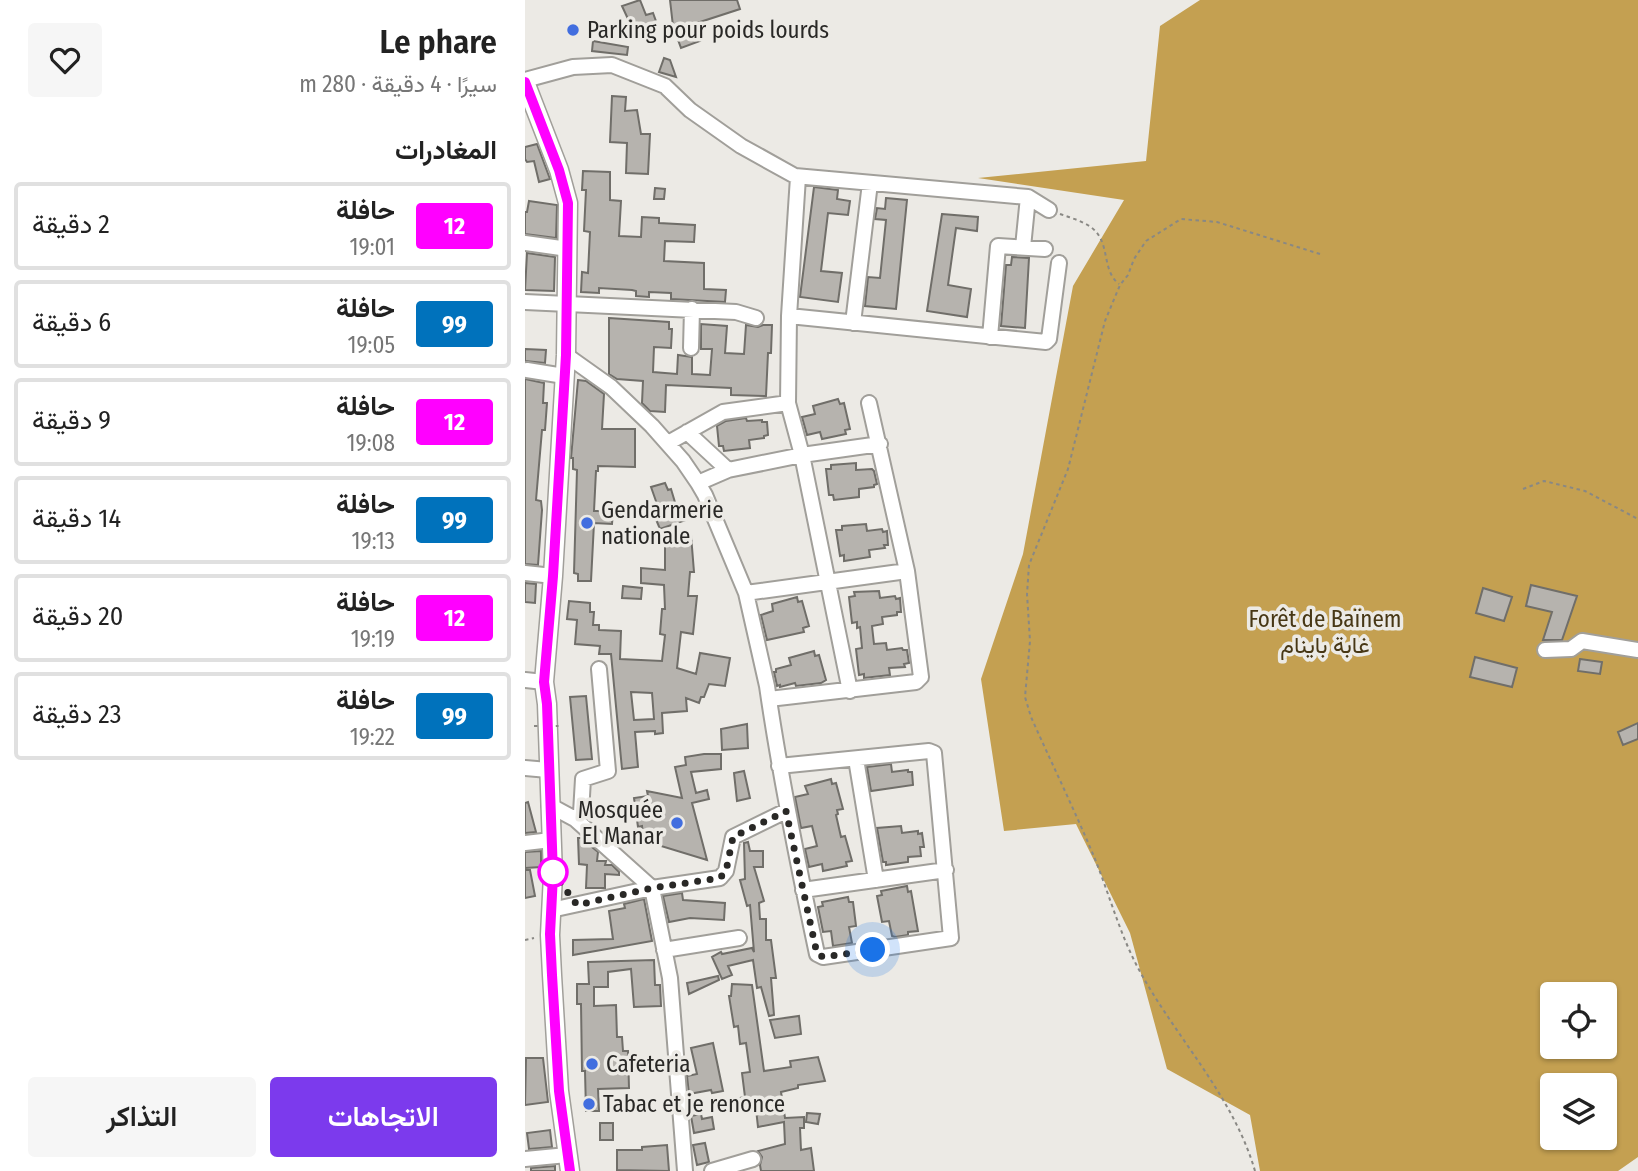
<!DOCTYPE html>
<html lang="ar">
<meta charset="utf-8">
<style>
body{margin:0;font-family:"Fira Sans Condensed",Vazirmatn,sans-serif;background:#f6f6f6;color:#222;direction:rtl;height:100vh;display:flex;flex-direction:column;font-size:26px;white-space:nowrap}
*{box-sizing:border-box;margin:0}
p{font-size:23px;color:#767676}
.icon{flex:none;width:38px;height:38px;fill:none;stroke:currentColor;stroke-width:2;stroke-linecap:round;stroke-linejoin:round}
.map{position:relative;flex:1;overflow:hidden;direction:ltr}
.side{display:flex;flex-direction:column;background:#fff;width:525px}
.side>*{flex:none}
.badge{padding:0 14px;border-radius:5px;font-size:24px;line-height:46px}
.tools{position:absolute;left:1015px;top:982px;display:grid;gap:14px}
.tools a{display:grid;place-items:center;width:77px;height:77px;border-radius:7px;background:#fff;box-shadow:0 2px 5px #0004;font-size:35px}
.you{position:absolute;width:35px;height:35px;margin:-18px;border:5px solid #fff;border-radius:50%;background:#1a73e8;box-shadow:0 0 0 10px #1a73e833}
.map>.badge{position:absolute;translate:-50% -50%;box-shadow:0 0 0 4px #fff}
h2{padding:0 28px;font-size:26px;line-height:63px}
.round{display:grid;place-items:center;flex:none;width:74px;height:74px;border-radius:7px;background:#f6f6f6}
.headline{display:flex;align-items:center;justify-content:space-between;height:119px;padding:0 28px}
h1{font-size:33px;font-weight:600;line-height:52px}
.button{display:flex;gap:14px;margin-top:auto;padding:14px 28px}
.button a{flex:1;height:80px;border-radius:7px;background:#7c3aed;color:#fff;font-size:28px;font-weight:600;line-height:80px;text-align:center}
.button a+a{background:#f6f6f6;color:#222}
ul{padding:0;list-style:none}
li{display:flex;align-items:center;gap:21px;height:88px;margin:0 14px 10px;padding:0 14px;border:4px solid #e0e0e0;border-radius:7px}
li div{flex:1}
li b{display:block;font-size:26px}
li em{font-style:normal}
li .badge{min-width:77px;font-weight:700;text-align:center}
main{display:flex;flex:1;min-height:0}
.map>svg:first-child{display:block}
</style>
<main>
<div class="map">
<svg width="1113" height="1171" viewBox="0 0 1113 1171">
<rect width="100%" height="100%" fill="#eceae5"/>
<path fill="#c4a051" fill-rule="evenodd" d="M675,0H1113V1157L1093,1171H735L725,1115L642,1069L605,933L551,824L479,831L456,679L498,554L548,286L599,200L453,178L621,161L635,26ZM1027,994H1080V1046H1027ZM1027,1085H1080V1138H1027Z"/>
<path fill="#b6b3ae" stroke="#706e69" stroke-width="2" fill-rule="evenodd" d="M115,0L121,15L128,13L132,24L109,32L97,6Z
M145,0H212L215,9L169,24L175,41L156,48L148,26Z
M68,41L103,47L102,55L67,51Z
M139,58L145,60L151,77L134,72Z
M87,96L101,97L100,111L112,110L116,134H125L123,174L101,173L102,143L85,142Z
M12,144L25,179L14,182L9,161L2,162L0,159V147Z
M58,171L85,172V200L96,201L94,236L116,237L117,217L134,218V223L170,225L169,242L140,241L139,261L179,263V289L201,290L200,302L146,299V293L124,292V297L111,296V291L107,290L74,288V293L56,292L57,272L63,273L65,232L59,231L61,190H57Z
M289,187L313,190L312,199L325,201L323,215L303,213L296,271L317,273L313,302L275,297Z
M130,188L140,189L139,199H129Z
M361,198L382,200L371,309L340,306L343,277L355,278L361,220L350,219L352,208L360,209Z
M4,201L32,205L31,238L0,234V212H2Z
M417,214L453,217L452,231L431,228L423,285L446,289L442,317L402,311Z
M2,253L30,257L29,291L0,290Z
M487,257L504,258L500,328L476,326L481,265H486Z
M84,318L144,322V329H147L146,348L129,347L128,372L152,374L153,355L167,357V374L185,375L187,349H176V324L202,326L200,353L219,354L221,325L233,327L238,325H247L246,353H243L241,396L206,395V388L141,385L140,412L125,411L117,403L118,381L92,379L84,374Z
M0,349L21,350L20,363L0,361Z
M0,379L19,383L18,403H22L20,430H17L11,500L16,501L17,510L13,565L0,564Z
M53,380L61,381L79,394L77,429H110V467L73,466V471H71L69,511H88L87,524L69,523L66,581H53V574L49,573L52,470L48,469V458H46Z
M313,399L315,404L319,403L325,429L320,430L321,434L297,439L295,432L282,435L277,417L290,414L288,406Z
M221,418L222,421L237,420V422H242L243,435L239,436V438L224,440L225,448L199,451L198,446H194L192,426L201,421Z
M331,463V470L347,469L349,471L352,484L349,485V487L334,489V497L309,500L308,495H304L301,469H306V465Z
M140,483L143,490L146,489L152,509L156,507L161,520L135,529L130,517L124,519L120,508L132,504L126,487Z
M341,524L342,531L357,529L358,532L362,531L363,545H359L360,548L344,550L345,557L319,561V555L315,556L311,530H317V526Z
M140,535H166L169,572H165L163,596H172L168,634L156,632L152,668L171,674L175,653L205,658L200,686L184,684L179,697H176L174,703L161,698L162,711L137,713L138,733L130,734V731L110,732L113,767L97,769L86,654H74L75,646L50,644L52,620L42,619L44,601L65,603V612H69L68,625H74V630L96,631L95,659L137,661L140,635L135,634L137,609H140L139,585L116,583V568L140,570ZM106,692L127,693L129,719L109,720Z
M0,583L11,584L10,603L0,602Z
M1006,585L1052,596L1037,640H1018L1027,612L1001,606Z
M98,586L117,588L116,599L97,598Z
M958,588L987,597L979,621L951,613Z
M354,591L355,598L370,596L371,599L375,598L376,612H372V615L357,617L358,624L347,626L349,644L361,643L362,650L377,648L378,650H382L384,663L379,664L380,667L364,668L365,675L339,678V674L334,675L331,649L337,648L335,627L332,628V622L327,623L324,597L330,596L329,592Z
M272,597L273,602L277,601L284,626L278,628L279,632L242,640L236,615L248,611L247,604Z
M289,651L290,656L294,655L301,680L296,683L271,686L270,683L255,687V685L252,686L249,672H251V669L266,665L264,658Z
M950,657L992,668L987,687L945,677Z
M1055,659L1077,662L1075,674L1053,671Z
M61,696L67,759L51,760L45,697Z
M1113,723V739L1098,745L1093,732Z
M222,724L223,748L197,750L196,729Z
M179,754H196V769L166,772L171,793L182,790L184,799L167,803L182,860L136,846L135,842L119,845L117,826L113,827L109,798L123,796L122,791L157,798L150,767L161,765L160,757Z
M366,764L367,772L383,770V772H387L388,785L346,791L342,767Z
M219,771L225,798L212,801L209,773Z
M306,779L307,784L311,783L318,809L312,810L313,814L311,815L316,837L320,836L327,861L321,862L322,866L298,871L297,864L284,867L280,849L292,846L287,826L276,828L270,797L283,794L280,786Z
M3,802L11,832L0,833V803Z
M376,826L377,833L393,831V834L397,833L399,847H395L396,856L383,857V862L361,865V862H358L352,828Z
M53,838H56L73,852L72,861H81L80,865H87L94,872V875L80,874V888H61L62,865L54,864Z
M223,842L225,851H238V867H229L239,901L234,903L235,919H241V940H246L251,978H246L249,1015L244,1016L236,987L232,988L228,960L203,966L207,975L197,979L187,957L196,952L197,954L227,948L229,952L225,905L222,906L215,880L220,879L219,843Z
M16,851V867L0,868V852Z
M0,870H5L10,896L0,898Z
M382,886L383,892L386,891L393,931L383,932V935L370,937L367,936L364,921L357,922L352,896L357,895L356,891Z
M157,893L158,900L200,903L199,920L165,918L144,922L138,896Z
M323,897L324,902H328L331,926L324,927L327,943L308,946L306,931L298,932L293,907L298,906L297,902Z
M119,899L127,941L48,955V940L88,939L84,911L100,908L99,904Z
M129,960L130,985H135L136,1006L109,1007L106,969L83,972V987H69V1006L91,1005L92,1037H97L98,1051H103L104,1088L73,1089L74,1111H61L60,1071H57L56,1004H52V984H64L63,962Z
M193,976L194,980L164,994L162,983Z
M207,984L227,985L239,1071L266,1067L265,1061L293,1057L300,1081L273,1085V1088L256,1092L260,1118L279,1117V1128H275L276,1150L286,1148L289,1171H236L235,1165L237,1157L233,1151L260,1144L259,1122L233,1127L231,1109L211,1113L209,1099L220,1097L217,1073L225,1072L221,1043L215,1044L213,1026L209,1027L204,996H206Z
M274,1016L276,1034L250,1038L245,1020Z
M188,1043L198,1091L187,1093L186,1090L164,1094L162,1076L172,1074L166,1048Z
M1,1058H18L23,1102L0,1105Z
M282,1113L295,1114L293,1124L281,1122Z
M176,1114L177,1119L187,1117L189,1129L169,1133L166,1116Z
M75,1123H88V1140H75Z
M25,1130L27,1147L4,1149L2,1133Z
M180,1143L184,1162L172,1165L168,1145Z
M142,1145L144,1171L92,1170V1150H117V1147Z
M30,1166V1171H6V1168Z"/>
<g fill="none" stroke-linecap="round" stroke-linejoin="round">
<g stroke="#a19f9a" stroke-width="18">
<path id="minor" d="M0,80L48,67L87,65L140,86L165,110L216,146L270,176L503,197L524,210
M273,177L264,316L263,403L277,455L325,691
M0,243L43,249
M498,247L503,197
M0,302L211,312L231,318
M264,316L521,342L524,339L534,263
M328,323L345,183
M465,337L473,246L520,249
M166,348L167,309
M41,355L86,387L127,426L158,461L173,483L180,495L221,593L242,686C255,776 273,865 292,954L298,957L426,938L409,753L404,751L254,766
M2,370L39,376
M162,432L203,470
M143,443L198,412L263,403
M173,483L203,470L277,455L355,444
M0,573L28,576
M221,593L382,571
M1020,650L1046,649L1057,641L1113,650
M0,680L19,682
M244,699L391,682L396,677L382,571L344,403
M331,759L351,880
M0,768L23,770
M24,805L50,819L127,888L145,978L160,1171
M50,819L56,813L58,779L83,771L74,669
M0,843L26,840
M278,890L421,870
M26,910L127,888L195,878L201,871L208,837L261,811
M139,950L214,938
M0,1159L42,1155
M187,1171L228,1159"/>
</g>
<g stroke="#a19f9a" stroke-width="21">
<path id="major" d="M0,82L34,170L43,203L41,355L28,576L19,682L22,704L28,875L25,935L27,975L34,1091L45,1171"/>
</g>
<path stroke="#898884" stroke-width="2" stroke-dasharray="3.5 3.5" stroke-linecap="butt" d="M535,214C546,218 558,221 567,228C586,243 576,270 594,284
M998,489L1019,481L1060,491L1113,519
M0,940L9,938
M730,1171C708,1095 650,1037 613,968C595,934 584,894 570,859C550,811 527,764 506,717L500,697L505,641L502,594L504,565L543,469L580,321L595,285L603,275L609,259L621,241L656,219L692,222L795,254"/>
<use href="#minor" stroke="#fff" stroke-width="14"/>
<use href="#major" stroke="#fff" stroke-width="18"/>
<path stroke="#898884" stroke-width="2" stroke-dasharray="3.5 3.5" stroke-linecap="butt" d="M9,726H35"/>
</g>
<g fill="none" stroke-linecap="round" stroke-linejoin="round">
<g stroke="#fff" stroke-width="16">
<path id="line" d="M0,82L34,170L43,203L41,355L28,576L19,682L22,704L28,875L25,934L27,975L34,1091L45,1171"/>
</g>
<use href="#line" stroke="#f0f" stroke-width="10"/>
<path stroke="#292826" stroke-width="7" stroke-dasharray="0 12.6" d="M28,872L52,905L127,888L195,878L201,871L208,837L261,811L292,954L298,957L348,950"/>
</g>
<g fill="#426edf" stroke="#eceae5" stroke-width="2.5">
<circle cx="48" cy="30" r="7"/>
<circle cx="62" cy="523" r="7"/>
<circle cx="152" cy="823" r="7"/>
<circle cx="67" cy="1064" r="7"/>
<circle cx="64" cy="1104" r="7"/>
</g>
<circle fill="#fff" stroke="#f0f" stroke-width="3.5" cx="28" cy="872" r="14"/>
<g text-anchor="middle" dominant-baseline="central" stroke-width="7" stroke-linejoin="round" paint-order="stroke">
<g font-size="23" fill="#292826" stroke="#eceae5" text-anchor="start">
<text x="62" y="30">Parking pour poids lourds</text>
<text x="76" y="510">Gendarmerie<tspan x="76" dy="26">nationale</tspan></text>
<text x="138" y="810" text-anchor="end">Mosquée<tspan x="138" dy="26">El Manar</tspan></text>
<text x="81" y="1064">Cafeteria</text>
<text x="78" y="1104">Tabac et je renonce</text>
</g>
<g font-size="23" fill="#473715" stroke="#eceae5">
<text x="800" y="619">Forêt de Baïnem<tspan x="800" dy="26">غابة باينام</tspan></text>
</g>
</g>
</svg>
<div class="tools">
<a><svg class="icon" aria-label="locate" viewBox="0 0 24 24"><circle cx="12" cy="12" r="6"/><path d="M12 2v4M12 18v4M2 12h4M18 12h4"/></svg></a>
<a><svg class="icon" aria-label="layers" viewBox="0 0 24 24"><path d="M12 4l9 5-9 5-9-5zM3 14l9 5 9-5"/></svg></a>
</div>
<div class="you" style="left:348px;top:950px"></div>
</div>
<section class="side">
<div class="headline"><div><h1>Le phare</h1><p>سيرًا · 4 دقيقة · 280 m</p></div><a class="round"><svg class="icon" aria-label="heart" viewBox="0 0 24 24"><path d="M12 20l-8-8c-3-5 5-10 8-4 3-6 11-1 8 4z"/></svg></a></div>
<h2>المغادرات</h2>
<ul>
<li><span class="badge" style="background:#f0f;color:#fff">12</span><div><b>حافلة</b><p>19:01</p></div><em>2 دقيقة</em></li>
<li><span class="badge" style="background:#0072bc;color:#fff">99</span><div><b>حافلة</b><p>19:05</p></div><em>6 دقيقة</em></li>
<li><span class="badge" style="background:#f0f;color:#fff">12</span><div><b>حافلة</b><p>19:08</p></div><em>9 دقيقة</em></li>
<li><span class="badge" style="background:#0072bc;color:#fff">99</span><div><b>حافلة</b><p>19:13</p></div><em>14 دقيقة</em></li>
<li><span class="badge" style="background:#f0f;color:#fff">12</span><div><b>حافلة</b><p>19:19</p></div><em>20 دقيقة</em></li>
<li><span class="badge" style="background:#0072bc;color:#fff">99</span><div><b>حافلة</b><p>19:22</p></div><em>23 دقيقة</em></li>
</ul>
<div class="button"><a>الاتجاهات</a><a>التذاكر</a></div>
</section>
</main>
